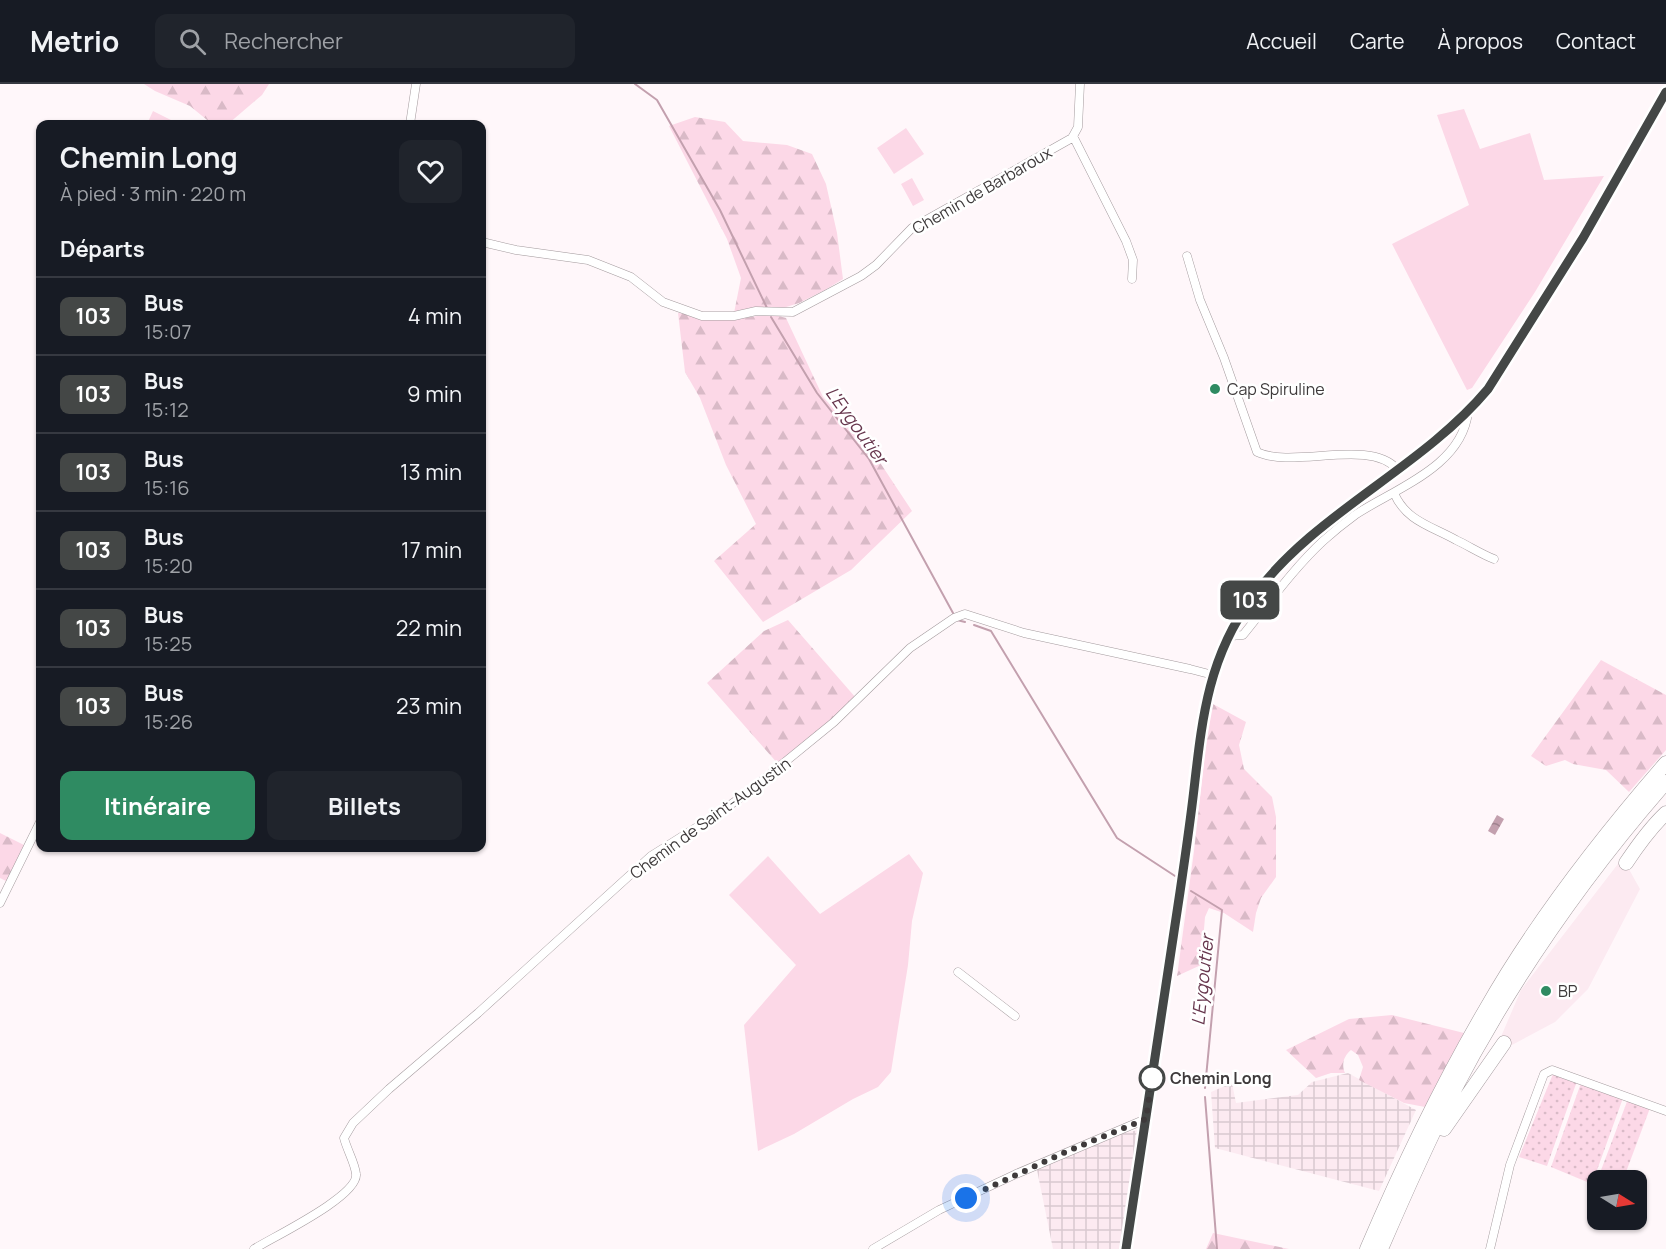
<!DOCTYPE html>
<html lang="fr">
<meta charset="utf-8">
<style>
body{margin:0;font-family:Manrope,sans-serif;background:#20242c;color:#f1f3f6;height:100vh;display:flex;flex-direction:column;font-size:22px;white-space:nowrap}
*{box-sizing:border-box;margin:0}
p{font-size:20px;color:#9ea1a6}
.icon{flex:none;width:33px;height:33px;fill:none;stroke:currentColor;stroke-width:2;stroke-linecap:round;stroke-linejoin:round}
.map{position:relative;flex:1;overflow:hidden}
.drawer{position:absolute;left:36px;top:36px;width:450px;height:732px;display:flex;flex-direction:column;background:#171b24;border-radius:12px;box-shadow:0 2px 4px #0004}
.drawer>*{flex:none}
.badge{padding:0 12px;border-radius:9px;font-size:21px;line-height:39px}
.needle{width:39px;rotate:101deg}
.fabs{position:absolute;left:1587px;top:1086px;display:grid;gap:12px}
.fabs a{display:grid;place-items:center;width:60px;height:60px;border-radius:12px;background:#171b24;box-shadow:0 2px 4px #0004;font-size:30px}
.you{position:absolute;width:30px;height:30px;margin:-15px;border:4px solid #fff;border-radius:50%;background:#1a73e8;box-shadow:0 0 0 9px #1a73e833}
.map>.badge{position:absolute;translate:-50% -50%;box-shadow:0 0 0 3px #fff}
h2{padding:0 24px;font-size:22px;line-height:54px}
.round{display:grid;place-items:center;flex:none;width:63px;height:63px;border-radius:12px;background:#20242c}
.overview{display:flex;align-items:center;justify-content:space-between;height:102px;padding:0 24px}
h1{font-size:28px;font-weight:700;line-height:45px}
.action{display:flex;gap:12px;margin-top:auto;padding:12px 24px}
.action a{flex:1;height:69px;border-radius:12px;background:#2f8b62;color:#fff;font-size:24px;font-weight:700;line-height:69px;text-align:center}
.action a+a{background:#20242c;color:#f1f3f6}
ul{padding:0;list-style:none}
li{display:flex;align-items:center;gap:18px;height:78px;padding:0 24px;border-top:2px solid #363941}
li div{flex:1}
li b{display:block;font-size:22px}
li em{font-style:normal}
li .badge{min-width:66px;font-weight:700;text-align:center}
header{display:flex;align-items:center;gap:36px;box-sizing:border-box;height:84px;padding:0 30px;background:#171b24;border-bottom:2px solid #363941}
header strong{font-size:28px}
nav{display:flex;gap:33px;margin-inline-start:auto;font-size:21px}
.search{width:420px;height:54px;background:#20242c;display:flex;align-items:center;gap:15px;box-sizing:border-box;padding:0 21px;border-radius:12px;color:#9ea1a6;font-size:22px}
.map>svg:first-child{display:block}
</style>
<header>
<strong>Metrio</strong>
<div class="search"><svg class="icon" aria-label="search" viewBox="0 0 24 24"><circle cx="10" cy="10" r="6"/><path d="M15 15l6 6"/></svg>Rechercher</div>
<nav><a>Accueil</a><a>Carte</a><a>À propos</a><a>Contact</a></nav>
</header>
<div class="map">
<svg width="1666" height="1165" viewBox="0 0 1666 1165">
<defs>
<pattern id="industrial-grid" width="8" height="8" patternUnits="userSpaceOnUse" patternTransform="scale(1.5)"><rect width="8" height="8" fill="#fceaf1"/><path d="M0 4h8M4 0v8" fill="none" stroke="#d9c9d0"/></pattern>
<pattern id="forest-firs" width="22" height="20" patternUnits="userSpaceOnUse" patternTransform="scale(1.5)"><rect width="22" height="20" fill="#fcd8e7"/><path d="M5 1l3.5 6h-7zM16 11l3.5 6h-7z" fill="#d9bac7"/></pattern>
<pattern id="garden-dots" width="8" height="8" patternUnits="userSpaceOnUse" patternTransform="scale(1.5)"><rect width="8" height="8" fill="#fcd8e7"/><path d="M2 2h.1M6 6h.1" fill="none" stroke="#d9bac7" stroke-width="1.8" stroke-linecap="round"/></pattern>
<pattern id="water-waves" width="16" height="10" patternUnits="userSpaceOnUse" patternTransform="scale(1.5)"><rect width="16" height="10" fill="#c3a0ae"/><path d="M0 5q4-4 8 0t8 0" fill="none" stroke="#a0838f"/></pattern>
</defs>
<rect width="100%" height="100%" fill="#fff7fa"/>
<path fill="#fceaf1" d="M1624,772L1626,780L1640,805L1588,905L1555,938L1510,962L1500,955L1521,906Z"/>
<path fill="url(#industrial-grid)" d="M1348,989L1416,1026L1379,1107L1215,1064L1211,1008L1232,999L1236,1019L1298,1011L1312,998Z
M1138,1046L1121,1165H1053L1037,1086L1115,1051Z"/>
<path fill="#fcd8e7" d="M1464,25L1480,65L1530,49L1544,96L1604,92L1535,208L1472,304L1467,306L1392,160L1469,121L1437,31Z
M153,27L179,40H147Z
M906,44L924,70L894,90L877,64Z
M912,94L924,116L913,122L901,100Z
M909,770L923,789L912,837L908,881L891,988L878,1003L853,1015L794,1050L758,1067L744,941L796,881L729,811L768,772L820,830Z"/>
<path fill="url(#forest-firs)" d="M144,0H269L262,11L228,40H212L190,22L155,7Z
M695,33L725,38L743,57L787,61L812,70L826,100L837,149L843,195L825,206L799,219L783,224H757L734,229L741,194L727,155L669,42Z
M678,229C694,230 709,234 725,235C747,236 765,227 786,234L823,313L875,371L912,427L851,486L763,538L714,477L756,440L726,381L700,314L685,288Z
M788,536L856,614L779,681L707,599L764,547Z
M1601,576L1666,611V666L1629,708L1606,686L1573,680L1565,676L1546,682L1531,672Z
M1213,620L1246,638L1239,661L1244,685L1272,713L1276,733V793L1261,814L1256,829L1253,848L1224,829L1209,824L1205,833L1201,881L1177,892L1194,767L1209,632Z
M0,749L26,762L8,798L0,794Z
M1392,931L1464,949L1425,1023L1404,1019L1359,996L1363,983L1358,971L1351,966C1344,972 1341,980 1345,989H1331L1316,994L1286,966L1349,935Z
M1213,1149L1289,1165H1206Z"/>
<path fill="url(#garden-dots)" d="M1553,990L1577,997L1547,1082L1519,1073Z
M1581,999L1623,1014L1592,1100L1551,1083Z
M1628,1015L1650,1024L1623,1096H1598L1597,1103L1595,1102Z"/>
<path fill="url(#water-waves)" d="M1497,731L1504,735L1495,751L1488,747Z"/>
<g fill="none" stroke-linecap="round" stroke-linejoin="round">
<path stroke="#c3a0ae" stroke-width="2" d="M635,0L657,16L720,126L767,224
M771,233L817,309L869,375L953,529
M957,536L965,538
M974,541L991,547L1117,754L1175,792
M1191,807L1222,826L1205,1004
M1205,1013L1217,1165"/>
<g stroke="#a49b9e" stroke-width="9">
<path id="minor" d="M410,40L416,0
M1073,52L1126,157L1133,176L1132,195
M482,158L516,166L588,176L631,193L663,218L702,232H734L756,227L793,228L861,192L876,181L912,144L1072,54L1078,43L1080,0
M1187,172L1200,216L1224,274L1257,368C1293,385 1369,354 1397,385
M1394,409C1406,437 1431,442 1456,456C1469,462 1481,470 1494,475
M1230,552L1243,551C1269,519 1293,485 1323,457C1333,448 1344,439 1355,431C1394,405 1462,383 1468,328
M0,819L40,738
M958,888L1015,932
M254,1165C273,1153 359,1112 356,1090C355,1079 347,1066 344,1054L353,1039L389,1005L478,929L651,772L713,733L747,709L834,638L910,564L954,534L965,530L1024,549L1190,585L1213,591
M873,1165L939,1126L1016,1090L1146,1035
M1490,1165L1510,1081L1544,990L1552,986L1666,1027"/>
</g>
<g stroke="#a49b9e" stroke-width="12">
<path id="secondary" d="M1126,1165C1144,1046 1162,927 1180,808C1185,774 1190,740 1194,705C1202,636 1208,573 1252,514C1315,428 1420,386 1488,305L1583,154L1666,8"/>
</g>
<g stroke="#a49b9e" stroke-width="15">
<path id="motorway" d="M1626,779C1638,761 1650,744 1666,729
M1444,1045L1504,959
M1367,1165C1402,1083 1441,1002 1486,925C1536,837 1600,755 1666,679
M1381,1165C1403,1114 1426,1062 1451,1012C1509,900 1583,793 1666,698"/>
</g>
<use href="#minor" stroke="#fff" stroke-width="8"/>
<use href="#secondary" stroke="#fff" stroke-width="10"/>
<use href="#motorway" stroke="#fff" stroke-width="14"/>
</g>
<g fill="none" stroke-linecap="round" stroke-linejoin="round">
<g stroke="#fff" stroke-width="14">
<path id="line" d="M1126,1165C1144,1046 1162,927 1180,808C1185,774 1190,740 1194,705C1202,636 1208,573 1252,514C1315,428 1420,386 1488,305L1583,154L1666,8"/>
</g>
<use href="#line" stroke="#444746" stroke-width="9"/>
<path stroke="#3e3a3b" stroke-width="6" stroke-dasharray="0 10.8" d="M966,1114L1068,1067L1146,1035L1152,994"/>
</g>
<g fill="#2f8b62" stroke="#fff" stroke-width="2">
<circle cx="1215" cy="305" r="6"/>
<circle cx="1546" cy="907" r="6"/>
</g>
<circle fill="#fff" stroke="#444746" stroke-width="3" cx="1152" cy="994" r="12"/>
<g text-anchor="middle" dominant-baseline="central" stroke-width="5" stroke-linejoin="round" paint-order="stroke">
<g font-size="16" fill="#3e3a3b" stroke="#fff">
<text transform="translate(982 106) rotate(-30)">Chemin de Barbaroux</text>
<text transform="translate(710 734) rotate(-36)">Chemin de Saint-Augustin</text>
</g>
<g font-size="16" fill="#3e3a3b" stroke="#fff" text-anchor="start">
<text x="1227" y="305">Cap Spiruline</text>
<text x="1558" y="907">BP</text>
</g>
<g font-size="16" font-weight="bold" fill="#3e3a3b" stroke="#fff" text-anchor="start">
<text x="1170" y="994">Chemin Long</text>
</g>
<g font-size="18" font-style="italic" fill="#67364d" stroke="#fff">
<text transform="translate(857 341) rotate(54)">L'Eygoutier</text>
<text transform="translate(1202 896) rotate(-84)">L'Eygoutier</text>
</g>
</g>
</svg>
<div class="fabs">
<a><svg class="needle" viewBox="-14 -14 28 28"><path d="M0-13l5 13h-10z" fill="#e53935"/><path d="M0 13l5-13h-10z" fill="#9ea1a6"/></svg></a>
</div>
<div class="you" style="left:966px;top:1114px"></div>
<b class="badge" style="left:1250px;top:516px;background:#444746;color:#fff">103</b>
<section class="drawer">
<div class="overview"><div><h1>Chemin Long</h1><p>À pied · 3 min · 220 m</p></div><a class="round"><svg class="icon" aria-label="heart" viewBox="0 0 24 24"><path d="M12 20l-8-8c-3-5 5-10 8-4 3-6 11-1 8 4z"/></svg></a></div>
<h2>Départs</h2>
<ul>
<li><span class="badge" style="background:#444746;color:#fff">103</span><div><b>Bus</b><p>15:07</p></div><em>4 min</em></li>
<li><span class="badge" style="background:#444746;color:#fff">103</span><div><b>Bus</b><p>15:12</p></div><em>9 min</em></li>
<li><span class="badge" style="background:#444746;color:#fff">103</span><div><b>Bus</b><p>15:16</p></div><em>13 min</em></li>
<li><span class="badge" style="background:#444746;color:#fff">103</span><div><b>Bus</b><p>15:20</p></div><em>17 min</em></li>
<li><span class="badge" style="background:#444746;color:#fff">103</span><div><b>Bus</b><p>15:25</p></div><em>22 min</em></li>
<li><span class="badge" style="background:#444746;color:#fff">103</span><div><b>Bus</b><p>15:26</p></div><em>23 min</em></li>
</ul>
<div class="action"><a>Itinéraire</a><a>Billets</a></div>
</section>
</div>
